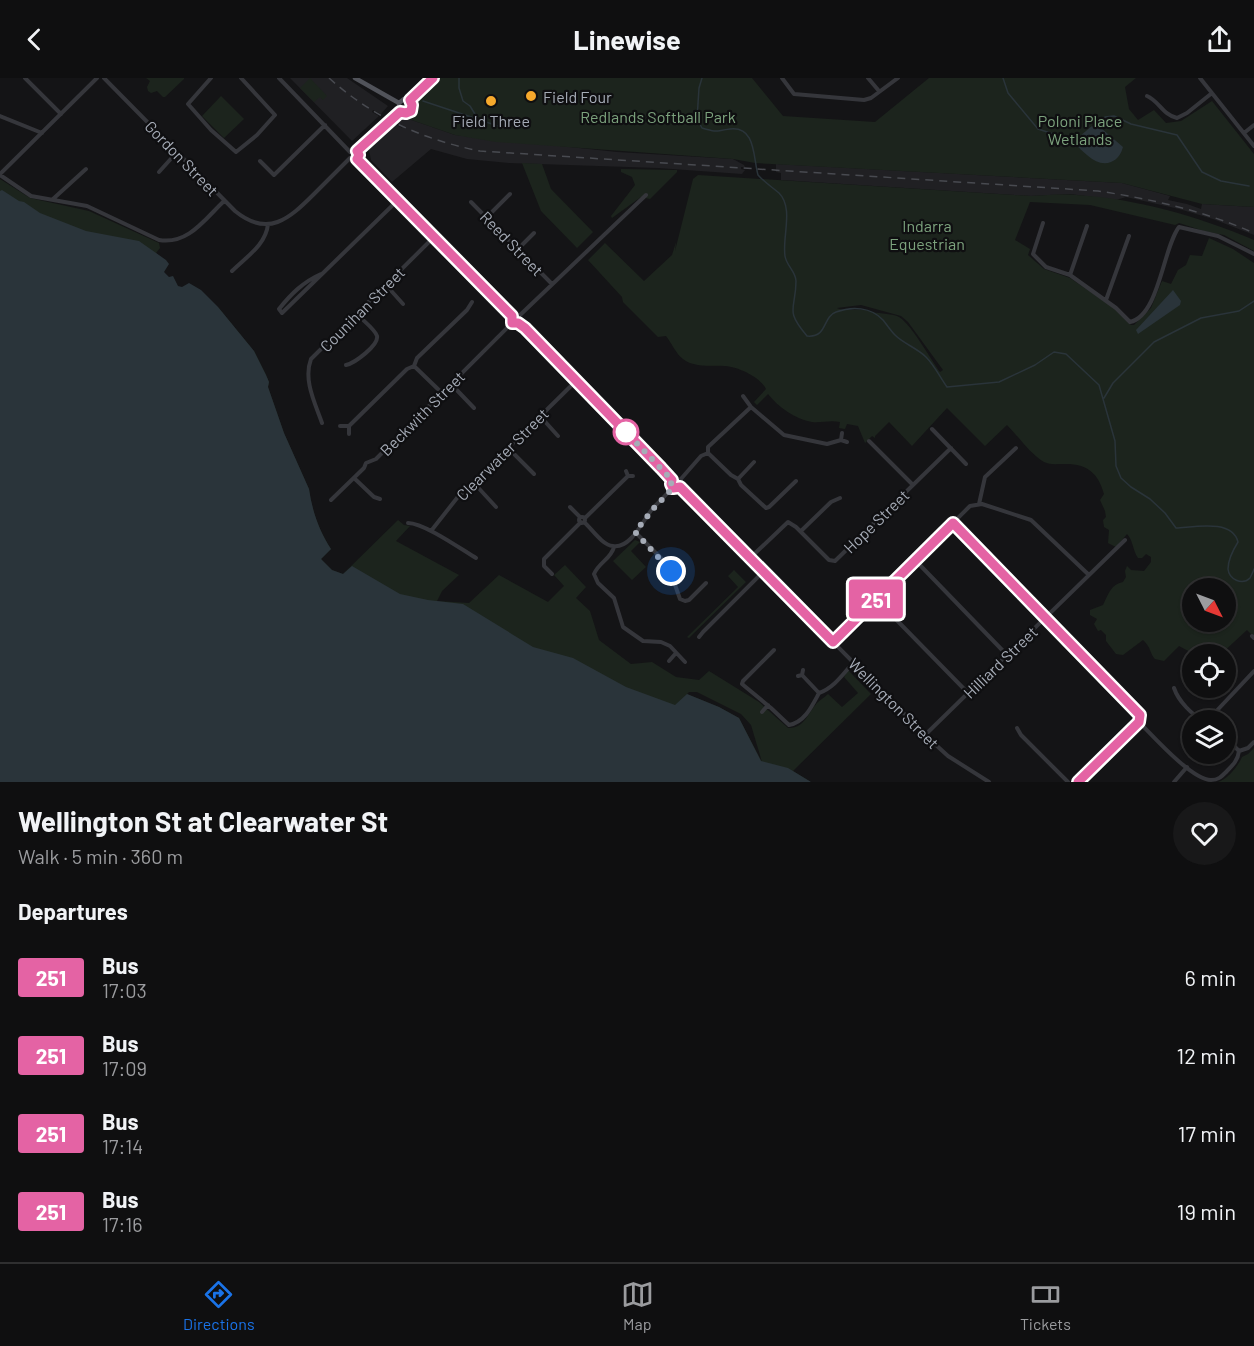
<!DOCTYPE html>
<meta charset="utf-8">
<style>
body{margin:0;font-family:Barlow,sans-serif;background:#181819;color:#f1f3f6;height:100vh;display:flex;flex-direction:column;font-size:22px;white-space:nowrap}
*{box-sizing:border-box;margin:0}
p{font-size:20px;color:#9b9c9f}
.icon{flex:none;width:33px;height:33px;fill:none;stroke:currentColor;stroke-width:2;stroke-linecap:round;stroke-linejoin:round}
.map{position:relative;height:704px;overflow:hidden}
.side{display:flex;flex-direction:column;background:#0f0f10;flex:1}
.side>*{flex:none}
.badge{padding:0 12px;border-radius:4px;font-size:21px;line-height:39px}
.needle{width:39px;rotate:132deg}
.fabs{position:absolute;left:1182px;top:500px;display:grid;gap:12px}
.fabs a{display:grid;place-items:center;width:54px;height:54px;border-radius:50%;background:#0f0f10;box-shadow:0 2px 4px #0004,0 0 0 2px #2f2f30;font-size:30px}
.you{position:absolute;width:30px;height:30px;margin:-15px;border:4px solid #fff;border-radius:50%;background:#1a73e8;box-shadow:0 0 0 9px #1a73e833}
.map>.badge{position:absolute;translate:-50% -50%;box-shadow:0 0 0 3px #fff}
h2{padding:0 18px;font-size:22px;line-height:54px}
.round{display:grid;place-items:center;flex:none;width:63px;height:63px;border-radius:32px;background:#181819}
.summary{display:flex;align-items:center;justify-content:space-between;height:102px;padding:0 18px}
h1{font-size:28px;font-weight:700;line-height:45px}
ul{padding:0;list-style:none}
li{display:flex;align-items:center;gap:18px;height:78px;padding:0 18px}
li div{flex:1}
li b{display:block;font-size:22px}
li em{font-style:normal}
li .badge{min-width:66px;font-weight:700;text-align:center}
header{display:flex;justify-content:space-between;align-items:center;height:78px;padding:0 18px;background:#0f0f10;font-size:27px;font-weight:700}
.tab-bar{display:flex;justify-content:space-around;align-items:center;height:84px;border-top:2px solid #2f2f30;background:#0f0f10;font-size:16px;color:#9b9c9f}
.tab-bar a{display:grid;justify-items:center;gap:3px}
.tab-bar .selected{color:#1a73e8}
.map>svg:first-child{display:block}
</style>
<header><svg class="icon" aria-label="back" viewBox="0 0 24 24"><path d="M15 5l-7 7 7 7"/></svg>Linewise<svg class="icon" aria-label="share" viewBox="0 0 24 24"><path d="M12 15V3M7 8l5-5 5 5M5 13v7h14v-7"/></svg></header>
<div class="map">
<svg width="1254" height="704" viewBox="0 0 1254 704">
<rect width="100%" height="100%" fill="#141416"/>
<path fill="#202023" d="M290,0H347L388,28L381,36L373,32L372,34L379,38L352,63Z
M406,40L455,57L617,74L733,81L744,87L745,89H741V91L745,92L742,96L658,90L509,85L467,81L431,71L392,104L371,82L369,72L371,67L395,46L402,50L403,48L397,45Z
M776,86L1122,105L1170,118L1168,122L1187,126L1201,131L1202,126L1254,129V157L1213,141L1179,131L1126,119L1116,122L1070,116L1031,118L781,102V95L776,94Z"/>
<path fill="#1c241d" fill-rule="evenodd" d="M146,0H184V1L165,19H163L157,13L151,15L148,13L147,9L150,3Z
M310,0L327,18L323,22L320,19L314,24L300,10Z
M439,0H752L783,38L875,44L929,0H1136L1125,9L1129,31L1138,42L1154,32L1166,45L1181,43L1212,23L1254,76V129L1202,126L1122,105L755,85L733,81L496,64L455,57L406,40C412,36 415,33 415,25Z
M221,18L244,41L224,60L202,38Z
M522,85L542,86L551,111L593,154L577,170L541,133Z
M621,91L677,92V94L650,121L641,119L612,140L611,138L635,107L632,99L621,94Z
M698,97L1031,118C1046,117 1062,116 1077,117C1138,121 1197,138 1254,162V173L1224,157L1204,153L1179,145L1175,147L1090,127L1030,124L1015,162L1030,171L1028,177L1044,191L1070,200L1114,230L1131,247H1134L1151,230L1162,203L1171,206L1178,192L1186,187L1190,177L1202,178L1209,160L1233,171L1254,185V559L1247,552L1221,576H1194L1179,568L1164,583L1155,581C1149,574 1152,571 1143,562L1123,577L1116,576L1106,563V557L1101,552L1098,553L1094,546L1097,541L1090,537V532L1103,527C1108,517 1111,506 1123,504L1126,499L1125,493L1127,488L1131,492L1144,493L1151,484V479L1146,476L1142,480H1138C1133,473 1133,462 1127,456L1116,469L1108,465L1109,452L1104,449L1103,442L1106,439L1105,433L1100,422L1104,416C1098,394 1086,385 1063,386C1056,386 1050,387 1044,384C1030,376 1019,359 1007,347L985,368L947,330L912,368L889,344L875,358V360L872,358L865,365L858,348L847,346L845,351L839,350L840,344C830,342 821,345 812,344C795,341 778,329 768,316L757,327L754,324L766,311C760,299 739,289 725,288C712,287 694,290 683,281C676,276 671,264 666,258L658,259L623,224L622,219L588,182L605,165L644,203L672,177L676,164L675,173L693,101ZM861,227L901,238L908,244L943,292L940,294C931,282 909,242 897,238C888,235 878,236 869,233C858,229 847,235 837,230ZM1192,510H1226V543H1192Z
M0,101L30,120L89,133L159,165L160,170L156,175L162,180L0,169Z
M218,229L254,273L266,297L269,304L268,309L284,355L309,411C312,433 319,452 331,471L321,481L332,492L343,496L398,442L404,447L410,448L396,463L459,497L442,513L437,523L469,525L499,497L548,524L564,508L554,497L565,487L586,509L576,520L590,533L599,562L631,586L652,584L676,599L699,602L709,593L759,624L788,650C804,651 808,635 817,625C820,622 825,619 828,616L842,629L858,615L844,599L848,592L871,616L793,693L811,704L342,552ZM689,614H697L741,636L751,647L762,684L739,640L719,629L687,616Z
M635,462L640,464L631,473L646,489L632,502L613,483Z
M734,492L746,504L689,560L687,559L738,509L728,498Z
M1254,670V704H1218C1228,701 1238,688 1242,679L1248,676Z"/>
<path fill="#2a343a" d="M1092,48L1101,50L1123,69C1121,76 1118,81 1111,84C1097,90 1084,74 1074,65V63Z
M2,112L19,123L24,124L40,135L86,153L139,163L166,182L169,186L164,194L169,199L173,198L178,208L182,209L189,205L201,212L218,229L254,273L266,297L269,304L268,309L284,355L309,411C312,432 319,453 331,471L321,481L332,492L343,496L352,488L400,516L428,522L463,526L533,569L573,580L626,609L675,627L687,616L719,629L739,640L761,683L788,690L811,704H0V113Z
M1173,212L1181,223L1180,227L1138,256L1136,252Z"/>
<g fill="none" stroke-linecap="round" stroke-linejoin="round">
<path stroke="#2a343a" stroke-width="1.5" d="M459,0V10L463,23L470,28L478,41
M702,0L699,10L697,41L702,50C719,55 714,53 730,51C756,48 753,79 758,97C764,104 772,109 779,115C794,130 782,159 785,178C786,187 796,194 796,203C796,232 784,231 807,258C828,260 822,239 836,234C852,228 871,229 883,242C887,247 891,253 895,257C904,266 917,270 926,279C934,287 940,299 947,309L999,304L1035,287L1054,274L1066,276L1099,307L1115,363L1116,388L1121,400L1131,409L1150,421L1165,435L1176,450C1195,449 1232,441 1238,464C1233,472 1228,481 1228,491C1229,501 1242,508 1250,500C1250,500 1254,492 1254,491
M1003,0L1008,15L1038,51L1075,63
M423,23L504,50
M1096,50L1105,39L1114,38L1131,46L1177,57L1202,94L1221,103L1249,108
M1104,320L1113,305L1154,264L1201,240L1239,233L1254,223"/>
<path stroke="#35363b" stroke-width="4" d="M25,0L61,36
M104,0L235,133C268,160 289,141 314,116C326,104 338,92 350,80
M211,0L188,26L211,52L236,74L257,57L275,37L241,0
M279,0L350,74
M782,0L794,16L864,22L871,20L898,0
M868,0L879,13
M1200,0L1254,68
M1147,18C1159,23 1163,37 1177,40L1187,35L1212,15
M0,38L42,55
M1244,55L1254,47
M357,73L400,34
M357,81L512,238H519
M260,83L274,97L325,47
M159,94L177,74
M0,96L97,0
M0,97L31,118L87,128L159,162C188,167 205,141 224,123
M53,121L86,91
M471,124L552,206
M486,140L510,116
M1043,145L1033,176L1046,189L1070,197L1116,230L1130,244C1159,238 1163,170 1179,149L1218,158L1254,176
M518,171L534,155
M232,193C246,179 266,167 268,146
M1070,197L1087,148
M386,207L403,226
M1106,222L1129,158
M282,235L398,122
M282,235L279,231C291,216 303,204 321,196
M519,238L646,117
M512,245H518L525,251L672,402L671,406L673,409
M346,287C355,285 379,267 377,258C375,251 362,242 357,236
M414,288L417,280L467,232L472,224
M451,306L474,330
M743,318L751,329L784,357L827,366L841,362
M540,338L558,358
M322,345C315,325 303,302 311,281L434,159
M340,348H349V356
M349,348L407,291L414,288L442,315
M932,351L966,386
M842,355L841,362L847,364
M869,363L913,407
M508,370L534,396
M708,375L731,397L738,401L741,407L766,430L769,429L796,403
M626,393L628,398H633
M354,400L374,419L380,421
M738,401L754,384
M680,402V409L925,657L948,678L989,704
M680,402L701,378L708,375V369L751,329
M473,404L496,429
M331,422L364,390L366,385L376,381L512,245
M979,426L985,399L1016,370
M570,429L580,439
M579 442a3 3 0 1 1 6 0a3 3 0 1 1-6 0Z
M585,440L628,398
M584,444C592,451 602,467 613,468C631,471 643,442 653,430C660,423 667,416 673,409
M408,445C424,445 461,471 476,480
M953,445L1136,631L1141,640L1139,644
M431,453L457,420L576,303
M801,453L831,424L840,420
M635,454L668,487L680,521L685,523L689,522L706,505
M614,469C611,481 599,484 594,496L598,505L614,520L623,549L643,563L661,564L670,568L685,584
M750,480L788,444L796,449L829,482L835,483L951,370
M915,482L1007,577
M552,496L544,488V481L581,444
M876,521L968,615
M1252,558L1254,560
M699,559L703,554L763,494
M833,564L970,428L982,426L1031,442L1089,497
M774,572L743,603L742,606L771,630L789,647C805,644 812,628 819,615C834,610 843,596 853,585
M669,583L676,575
M802,597L819,615
M798,598L802,597L803,592
M1174,610C1178,622 1192,638 1204,642
M762,634L768,627
M1208,642L1254,593
M1139,644C1153,658 1192,702 1211,702C1219,702 1222,698 1227,693C1233,687 1238,682 1239,673L1248,670L1254,664
M1017,650L1021,657L1068,704
M925,657L1125,462
M1226,660L1239,673
M1078,704L1139,644
M1174,704L1187,689"/>
<path stroke="#51535a" stroke-width="4.5" d="M355,0L399,25
M399,25L404,21L410,22L433,0
M399,25V32L406,35L412,31L410,22"/>
<path stroke="#484a50" stroke-width="1.5" stroke-dasharray="8 6" stroke-linecap="butt" d="M329,0C372,39 424,62 480,73L1098,113C1152,121 1204,133 1254,155"/>
</g>
<g fill="none" stroke-linecap="round" stroke-linejoin="round">
<g stroke="#fff" stroke-width="14">
<path id="line" d="M433,0L410,22L412,27L411,33L406,35L400,34L357,73L359,77L357,81L512,238V245H518L525,250L661,390L672,402L671,406L673,410L680,409L833,564L953,445L1140,637L1139,644L1078,704"/>
</g>
<use href="#line" stroke="#e463a4" stroke-width="9"/>
<path stroke="#a6acb7" stroke-width="6" stroke-dasharray="0 10.8" d="M626,354L624,352L672,402L671,406L673,410L653,431L635,454L671,493"/>
</g>
<g fill="#f6a92c" stroke="#0f0f11" stroke-width="2">
<circle cx="531" cy="18" r="6"/>
<circle cx="491" cy="23" r="6"/>
</g>
<circle fill="#fff" stroke="#e463a4" stroke-width="3" cx="626" cy="354" r="12"/>
<g text-anchor="middle" dominant-baseline="central" stroke-width="4.5" stroke-linejoin="round" paint-order="stroke">
<g font-size="16" fill="#a6acb7" stroke="#0f0f11" text-anchor="start">
<text x="543" y="18">Field Four</text>
<text x="491" y="42" text-anchor="middle">Field Three</text>
</g>
<g font-size="16" fill="#7ca27d" stroke="#0f0f11">
<text x="658" y="38">Redlands Softball Park</text>
<text x="1080" y="42">Poloni Place<tspan x="1080" dy="18">Wetlands</tspan></text>
<text x="927" y="147">Indarra<tspan x="927" dy="18">Equestrian</tspan></text>
</g>
<g font-size="16" fill="#a6acb7" stroke="#0f0f11">
<text transform="translate(182 80) rotate(46)">Gordon Street</text>
<text transform="translate(512 165) rotate(46)">Reed Street</text>
<text transform="translate(362 231) rotate(-45)">Counihan Street</text>
<text transform="translate(422 335) rotate(-45)">Beckwith Street</text>
<text transform="translate(502 376) rotate(-45)">Clearwater Street</text>
<text transform="translate(876 443) rotate(-44)">Hope Street</text>
<text transform="translate(1000 584) rotate(-44)">Hilliard Street</text>
<text transform="translate(894 625) rotate(45)">Wellington Street</text>
</g>
</g>
</svg>
<div class="fabs">
<a><svg class="needle" viewBox="-14 -14 28 28"><path d="M0-13l5 13h-10z" fill="#e53935"/><path d="M0 13l5-13h-10z" fill="#9b9c9f"/></svg></a>
<a><svg class="icon" aria-label="locate" viewBox="0 0 24 24"><circle cx="12" cy="12" r="6"/><path d="M12 2v4M12 18v4M2 12h4M18 12h4"/></svg></a>
<a><svg class="icon" aria-label="layers" viewBox="0 0 24 24"><path d="M12 4l9 5-9 5-9-5zM3 14l9 5 9-5"/></svg></a>
</div>
<div class="you" style="left:671px;top:493px"></div>
<b class="badge" style="left:876px;top:521px;background:#e463a4;color:#fff">251</b>
</div>
<section class="side">
<div class="summary"><div><h1>Wellington St at Clearwater St</h1><p>Walk · 5 min · 360 m</p></div><a class="round"><svg class="icon" aria-label="heart" viewBox="0 0 24 24"><path d="M12 20l-8-8c-3-5 5-10 8-4 3-6 11-1 8 4z"/></svg></a></div>
<h2>Departures</h2>
<ul>
<li><span class="badge" style="background:#e463a4;color:#fff">251</span><div><b>Bus</b><p>17:03</p></div><em>6 min</em></li>
<li><span class="badge" style="background:#e463a4;color:#fff">251</span><div><b>Bus</b><p>17:09</p></div><em>12 min</em></li>
<li><span class="badge" style="background:#e463a4;color:#fff">251</span><div><b>Bus</b><p>17:14</p></div><em>17 min</em></li>
<li><span class="badge" style="background:#e463a4;color:#fff">251</span><div><b>Bus</b><p>17:16</p></div><em>19 min</em></li>
</ul>
</section>
<nav class="tab-bar">
<a class="selected"><svg class="icon" aria-label="directions" viewBox="0 0 24 24"><path d="M12 3l9 9-9 9-9-9zM9 14v-3h6M13 9l2 2-2 2"/></svg>Directions</a>
<a><svg class="icon" aria-label="map" viewBox="0 0 24 24"><path d="M3 6l6-2 6 2 6-2v14l-6 2-6-2-6 2zM9 4v14M15 6v14"/></svg>Map</a>
<a><svg class="icon" aria-label="tickets" viewBox="0 0 24 24"><path d="M3 7h18v10H3zM15 7v10"/></svg>Tickets</a>
</nav>
